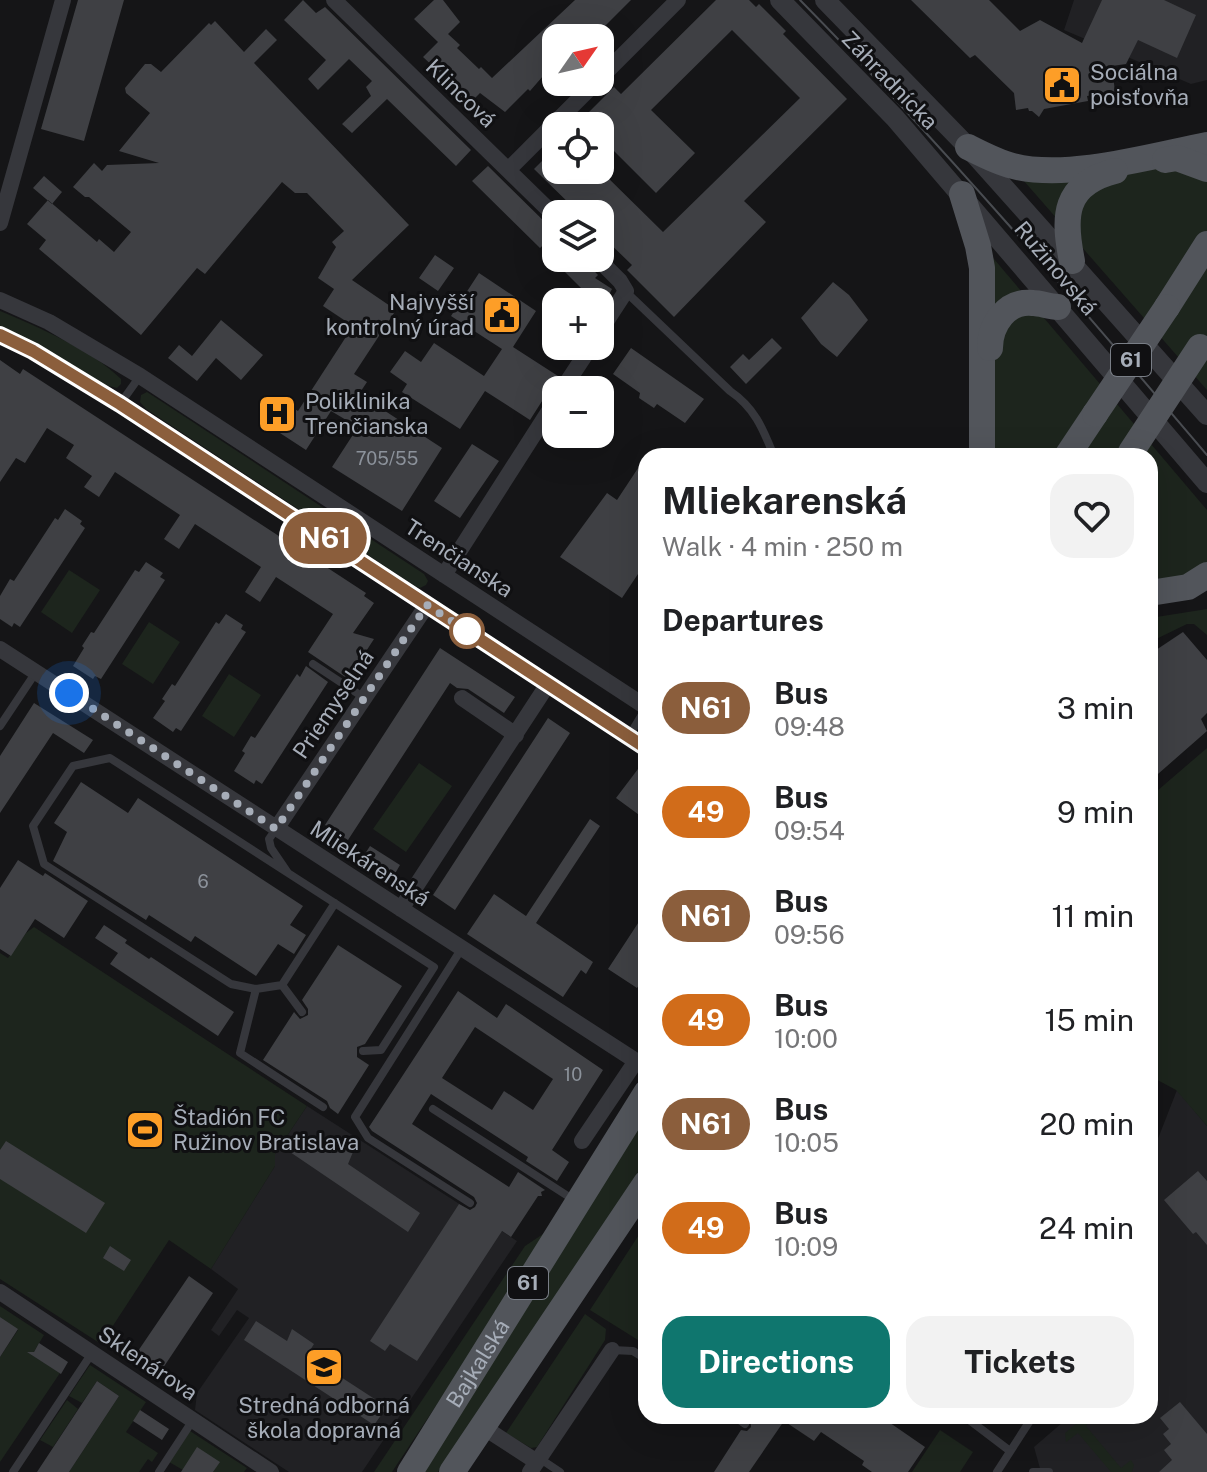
<!DOCTYPE html>
<meta charset="utf-8">
<style>
body{margin:0;font-family:"Public Sans",sans-serif;background:#f2f2f2;color:#202124;height:100vh;display:flex;flex-direction:column;font-size:30px;white-space:nowrap}
*{box-sizing:border-box;margin:0}
p{font-size:26px;color:#757577}
.icon{flex:none;width:44px;height:44px;fill:none;stroke:currentColor;stroke-width:2;stroke-linecap:round;stroke-linejoin:round}
.map{position:relative;flex:1;overflow:hidden}
.details{position:absolute;left:638px;top:448px;width:520px;height:976px;display:flex;flex-direction:column;background:#fff;border-radius:24px;box-shadow:0 8px 32px #0002}
.details>*{flex:none}
.badge{padding:0 16px;border-radius:26px;font-size:28px;line-height:52px}
.needle{width:52px;rotate:56deg}
.controls{position:absolute;left:542px;top:24px;display:grid;gap:16px}
.controls a{display:grid;place-items:center;width:72px;height:72px;border-radius:16px;background:#fff;box-shadow:0 8px 32px #0002;font-size:40px}
.you{position:absolute;width:40px;height:40px;margin:-20px;border:6px solid #fff;border-radius:50%;background:#1a73e8;box-shadow:0 0 0 12px #1a73e833}
.map>.badge{position:absolute;translate:-50% -50%;box-shadow:0 0 0 4px #fff}
h2{padding:0 24px;font-size:30px;line-height:72px}
.round{display:grid;place-items:center;flex:none;width:84px;height:84px;border-radius:24px;background:#f2f2f2}
.head{display:flex;align-items:center;justify-content:space-between;height:136px;padding:0 24px}
h1{font-size:38px;font-weight:700;line-height:60px}
.primary-button{display:flex;gap:16px;margin-top:auto;padding:16px 24px}
.primary-button a{flex:1;height:92px;border-radius:24px;background:#0f766e;color:#fff;font-size:32px;font-weight:700;line-height:92px;text-align:center}
.primary-button a+a{background:#f2f2f2;color:#202124}
ul{padding:0;list-style:none}
li{display:flex;align-items:center;gap:24px;height:104px;padding:0 24px}
li div{flex:1}
li b{display:block;font-size:30px}
li em{font-style:normal}
li .badge{min-width:88px;font-weight:700;text-align:center}
.map>svg:first-child{display:block}
</style>
<div class="map">
<svg width="1207" height="1472" viewBox="0 0 1207 1472">
<rect width="100%" height="100%" fill="#151517"/>
<path fill="#212124" d="M1074,0H1207V80L1191,84L1064,30Z
M1177,1090L1207,1126V1472H1041L1034,1447L1070,1416H1150V1170L1152,1154Z
M307,1106L517,1241L362,1472H289L195,1410L197,1393L249,1318L237,1310L219,1336L211,1330L238,1289L211,1269L275,1166V1154Z"/>
<path fill="#1d251d" d="M1207,148V390L1016,172Z
M983,246L1207,510V585L1150,596V456H986Z
M0,311C38,327 92,350 121,379V384L117,388L105,385L68,362L0,328Z
M147,392L424,574L428,581L426,585L420,588L415,586L146,409L140,402L141,395Z
M69,570L100,590L72,633L41,612Z
M1207,609V635L1194,624H1187L1150,642V618Z
M149,622L180,642L153,684L122,664Z
M229,674L261,695L234,737L202,716Z
M1207,748V1126L1176,1090L1150,1076V797Z
M419,763L452,786L406,852L373,829Z
M34,927L307,1106L275,1154V1166L211,1269L169,1240L101,1344L0,1279V953L8,958L26,933Z
M646,1111L645,1167L438,1472H421Z
M646,1224V1345L590,1310Z
M546,1232L550,1234L392,1472H374L525,1246Z
M0,1306L44,1335L32,1355L60,1373L0,1462V1357L18,1330L0,1317Z
M585,1314L606,1329L605,1340L537,1447L531,1448L506,1433Z
M90,1365L146,1402L126,1432L158,1453L152,1462L148,1459L139,1472H69L119,1396L97,1381L82,1403L69,1396Z
M67,1400L78,1409L53,1447L40,1440Z
M1086,1416H1094L1086,1426L1121,1468L1131,1460L1134,1465L1132,1472H1111L1078,1433L1066,1442L1065,1433Z
M940,1430L973,1452L960,1472H912Z
M190,1431L247,1468L244,1472H213L219,1462L183,1470L169,1462Z"/>
<path fill="#3f4044" fill-rule="evenodd" d="M78,0H124L84,141L41,129Z
M303,0L316,13L325,7L471,150L456,166L387,99L352,133L342,124L371,96L366,87L372,81L349,59L318,90L308,79L326,60L284,20Z
M434,0H443L460,22L448,34L460,45L457,48L479,69L481,67L492,78L575,0H631L593,38H556V61L530,91L528,89L505,112L480,93L469,104L461,96L463,94L423,57L438,42L414,19Z
M716,0H749L756,7L759,4L786,31L783,34L847,99L744,201L766,222L674,317L627,270L632,265L600,234V214H580L534,169L556,147V170H600L663,232L800,98L732,30L651,110L695,153L656,193L600,137V126H588L582,119L614,87L621,94Z
M911,0H989L1020,31L1040,20L1082,43L1102,0H1164L1196,15L1177,58L1138,40L1126,64L1112,66L1115,92L1087,96L1088,101L1044,109L1039,117L1032,111H1029L1028,108L1016,110L1014,93L975,55L970,58Z
M215,21L244,52L266,29L277,40L254,63L409,225L352,280L396,310L354,374L367,382L359,394L442,448L402,511L332,467L358,427L331,411L306,450L260,420L275,397L298,411L353,326L323,306L334,289L318,278L336,247L332,242L344,231L307,193H295L282,182L205,274L197,268L141,335L39,249L46,240L27,224L48,200L97,242L99,239L114,252L131,232L89,197H85L73,187L94,163L102,171L107,165L159,163L119,151L150,113L126,93L125,88L145,64H151L161,72L209,23L211,25Z
M488,166L556,233L540,248L472,181Z
M44,176L62,192L52,204L33,188Z
M435,255L454,268L438,291L419,278Z
M563,258H582L598,275L595,278L612,289L605,302H595L557,264Z
M479,273L536,311L513,347L558,376L530,420L485,391L460,429L402,392L407,384L390,372L405,351L421,362L434,343L484,376L502,349L451,316Z
M833,282L849,295L868,320L837,357L821,344L801,318Z
M221,320L263,355L241,380L216,358L197,381L168,358L179,345L192,356Z
M772,338L782,348L746,384L730,367L743,354L749,360Z
M631,348L704,399L685,423L657,404L654,408L639,398L640,393L613,374Z
M0,360L20,374L23,369L366,593L364,596L374,603L353,633L374,639L348,679L308,652L333,614L276,577L260,602L245,592L261,567L195,524L179,549L164,539L180,515L115,472L99,497L84,487L92,476L66,458L74,445L47,428L25,463L16,458L0,482Z
M472,444L499,461L460,518L434,501Z
M646,456V562L622,598L560,557L607,493L617,500Z
M65,509L82,521L80,524L85,528L20,627L14,623L12,627L0,619V596L10,579L14,581L55,518L58,520Z
M146,562L163,573L160,577L165,580L101,679L95,676L93,679L73,666L84,648L82,646L91,632L94,633L135,570L139,572Z
M226,614L243,625L241,629L246,632L181,731L176,728L173,732L153,718L165,701L162,699L172,684L175,686L216,622L219,624Z
M1183,632L1207,660V713L1201,719L1207,731L1150,781V654Z
M440,648L515,697L504,713L468,689L457,688L450,683L348,840L325,825Z
M306,666L328,682L262,784L256,780L254,784L234,771L245,753L242,751L251,736L255,738L297,674L300,677Z
M34,703L93,740L84,753L53,733L0,813V756Z
M548,718L570,733L455,910L433,895Z
M638,769L646,775V820L616,798Z
M81,782L128,813L138,798L303,906L290,925L306,935L294,954L278,944L256,976L195,936L191,942L149,915L146,920L53,861L67,832L54,823Z
M590,819L600,826L536,923L593,962L586,974L581,970L563,997L467,934L494,894L526,916Z
M370,846L400,865L393,877L363,857Z
M18,860L43,876L45,873L88,901L64,938L35,919L11,956L0,949V888Z
M646,911V975L637,988L608,969Z
M104,925L127,940L125,943L149,959L151,957L234,1012L218,1036L110,964L118,953L95,938Z
M338,945L402,986L365,1044L357,1047V1057L369,1065L338,1114L330,1108L327,1101L263,1060L294,1012L300,1019L308,1015V1009L302,1000Z
M458,991L497,1018L506,1004L603,1070L552,1150L569,1162L557,1181L526,1161L528,1157L431,1094L412,1124L509,1187L518,1172L545,1190L541,1192L542,1196H538L511,1237L502,1231L417,1361L390,1344L385,1351L370,1341L459,1204L470,1210L475,1207L477,1203L474,1197L372,1131L369,1127ZM475,1027L553,1079L533,1110L504,1091L492,1110L442,1078Z
M303,1133L324,1148L334,1139L353,1152L348,1164L420,1213L408,1232L290,1152Z
M6,1141L105,1203L86,1233L0,1179V1150Z
M1198,1171L1207,1181V1245L1196,1232L1193,1234L1164,1200Z
M110,1246L131,1260L124,1271L103,1258Z
M189,1276L213,1293L161,1371L136,1354Z
M0,1317L18,1329L0,1357Z
M256,1321L287,1341L292,1329L314,1344L307,1355L387,1407L374,1425L244,1340Z
M39,1343L68,1362L61,1374L27,1352H34Z
M97,1381L119,1396L69,1472H37Z
M1180,1402L1207,1434V1472H1159L1172,1460L1164,1450L1171,1444L1163,1434L1169,1429L1160,1418Z
M140,1410L169,1429L162,1440L133,1421Z
M750,1416H880L925,1447L908,1472H872L862,1465L864,1461L821,1432L814,1441L784,1421L749,1472H714L741,1430L747,1431L751,1427Z
M197,1447L220,1462L213,1472H181Z"/>
<g fill="none" stroke-linecap="round" stroke-linejoin="round">
<path stroke="#36373c" stroke-width="8" d="M626,292L730,391C755,408 763,429 774,456
M120,404L140,376
M313,664L363,697
M0,726L36,672
M629,736L646,708
M276,829L269,839L271,848L288,873L434,967L381,1050L363,1051
M462,948L355,1117L368,1138L470,1203
M282,985L302,1012
M256,989L231,984L44,864L33,826L73,766L110,758L288,873
M323,1107L240,1053L256,989L282,985L335,903
M433,1109L574,1200
M612,1350L633,1351L646,1359
M734,1416L745,1424
M964,1416L1010,1451
M539,1458L560,1472
M13,1472L92,1353
M159,1472L193,1420
M997,1472L1033,1416
M1033,1472H1049"/>
<path stroke="#36373c" stroke-width="16" d="M334,0L556,217
M600,78L678,0
M508,170L596,82
M0,223L63,0
M597,258L620,281L626,291L600,331
M0,300L49,322L140,376L646,707
M0,335L33,351L120,404L646,748
M562,390L591,346
M444,575L556,400
M0,649L636,1061L582,1141
M462,698L516,735
M276,829L427,605
M401,909L548,684
M0,1292L271,1472
M483,1427L537,1462
M530,1472L612,1350"/>
<path stroke="#36373c" stroke-width="20" d="M780,0L895,118L1207,483
M825,0L968,147L1207,415"/>
<g stroke="#52555b" stroke-width="26">
<path d="M968,147C982,154 997,162 1013,166C1068,180 1151,156 1207,145"/>
<path d="M1165,160L1177,158L1207,169"/>
<path d="M962,194L978,246L982,268V456"/>
<path d="M1072,261C1063,217 1063,184 1115,171"/>
<path d="M1167,307L1207,244"/>
<path d="M990,348C990,325 1006,300 1033,303C1041,303 1049,307 1058,307"/>
<path d="M1067,456L1095,414"/>
<path d="M1150,593L1188,587L1207,575"/>
<path id="s1" d="M410,1472L646,1093"/>
<path d="M452,1472L646,1183"/>
</g>
<path stroke="#494c51" stroke-width="2" d="M800,0C943,145 1075,300 1207,455"/>
<path stroke="#52555b" stroke-width="26" d="M1095,414L1167,307
M1131,452L1200,347"/>
</g>
<g fill="none" stroke-linecap="round" stroke-linejoin="round">
<g stroke="#fff" stroke-width="18">
<path id="line" d="M0,335L33,351L120,404L646,748"/>
</g>
<use href="#line" stroke="#8b5e3c" stroke-width="12"/>
<path stroke="#a6adb8" stroke-width="8" stroke-dasharray="0 14.4" d="M69,693L276,829L427,605L467,631"/>
</g>
<defs>
<g id="civic-square" transform="scale(2)"><rect x="-9" y="-9" width="18" height="18" rx="4" fill="#fd9e27" stroke="#101012"/><path d="M-.6-6.5H3V-4.5H.6V-3L4-1V1h2V6H-6V1h2V-1L-.6-3ZM-1.2 2.5V6h2.4V2.5Z" fill="#111"/></g>
<g id="hospital-square" transform="scale(2)"><rect x="-9" y="-9" width="18" height="18" rx="4" fill="#fd9e27" stroke="#101012"/><path d="M-5-5h3v3.5h4V-5h3V5h-3V1.5h-4V5h-3Z" fill="#111"/></g>
<g id="stadium-square" transform="scale(2)"><rect x="-9" y="-9" width="18" height="18" rx="4" fill="#fd9e27" stroke="#101012"/><path d="M0-5a6.5 5 0 1 0 0 10a6.5 5 0 1 0 0-10ZM-3.5-1.8h7v3.6h-7Z" fill="#111"/></g>
<g id="school-square" transform="scale(2)"><rect x="-9" y="-9" width="18" height="18" rx="4" fill="#fd9e27" stroke="#101012"/><path d="M0-5L7-2L0 1L-7-2ZM-4 1L0 2.5L4 1V4Q0 6-4 4Z" fill="#111"/></g>
</defs>
<g fill-rule="evenodd">
<use href="#civic-square" x="1062" y="85"/>
<use href="#civic-square" x="502" y="315"/>
<use href="#hospital-square" x="277" y="414"/>
<use href="#stadium-square" x="145" y="1130"/>
<use href="#school-square" x="324" y="1367"/>
</g>
<circle fill="#fff" stroke="#8b5e3c" stroke-width="4" cx="467" cy="631" r="16"/>
<g text-anchor="middle" dominant-baseline="central" stroke-width="6" stroke-linejoin="round" paint-order="stroke">
<g font-size="18" fill="#8c929b">
<text x="387" y="458">705/55</text>
<text x="203" y="881">6</text>
<text x="573" y="1074">10</text>
</g>
<g fill="#101012" stroke="#797e86" stroke-width="2">
<rect x="1111" y="344" width="40" height="32" rx="6"/>
<rect x="508" y="1267" width="40" height="32" rx="6"/>
</g>
<g font-size="20" font-weight="bold" fill="#a6adb8">
<text x="1131" y="360">61</text>
<text x="528" y="1283">61</text>
</g>
<g font-size="22" fill="#a6adb8" stroke="#101012" text-anchor="start">
<text x="1090" y="72">Sociálna<tspan x="1090" dy="25">poisťovňa</tspan></text>
<text x="474" y="302" text-anchor="end">Najvyšší<tspan x="474" dy="25">kontrolný úrad</tspan></text>
<text x="305" y="401">Poliklinika<tspan x="305" dy="25">Trenčianska</tspan></text>
<text x="173" y="1117">Štadión FC<tspan x="173" dy="25">Ružinov Bratislava</tspan></text>
<text x="324" y="1405" text-anchor="middle">Stredná odborná<tspan x="324" dy="25">škola dopravná</tspan></text>
</g>
<g font-size="22" fill="#a6adb8" stroke="#101012">
<text transform="translate(890 80) rotate(46)">Záhradnícka</text>
<text transform="translate(461 93) rotate(44)">Klincová</text>
<text transform="translate(1056 268) rotate(50)">Ružinovská</text>
<text transform="translate(459 558) rotate(33)">Trenčianska</text>
<text transform="translate(333 704) rotate(-56)">Priemyselná</text>
<text transform="translate(370 863) rotate(33)">Mliekárenská</text>
<text transform="translate(148 1363) rotate(34)">Sklenárova</text>
<text stroke="none"><textPath href="#s1" startOffset="128">Bajkalská</textPath></text>
</g>
</g>
</svg>
<div class="controls">
<a><svg class="needle" viewBox="-14 -14 28 28"><path d="M0-13l5 13h-10z" fill="#e53935"/><path d="M0 13l5-13h-10z" fill="#757577"/></svg></a>
<a><svg class="icon" aria-label="locate" viewBox="0 0 24 24"><circle cx="12" cy="12" r="6"/><path d="M12 2v4M12 18v4M2 12h4M18 12h4"/></svg></a>
<a><svg class="icon" aria-label="layers" viewBox="0 0 24 24"><path d="M12 4l9 5-9 5-9-5zM3 14l9 5 9-5"/></svg></a>
<a>+</a>
<a>−</a>
</div>
<div class="you" style="left:69px;top:693px"></div>
<b class="badge" style="left:325px;top:538px;background:#8b5e3c;color:#fff">N61</b>
<section class="details">
<div class="head"><div><h1>Mliekarenská</h1><p>Walk · 4 min · 250 m</p></div><a class="round"><svg class="icon" aria-label="heart" viewBox="0 0 24 24"><path d="M12 20l-8-8c-3-5 5-10 8-4 3-6 11-1 8 4z"/></svg></a></div>
<h2>Departures</h2>
<ul>
<li><span class="badge" style="background:#8b5e3c;color:#fff">N61</span><div><b>Bus</b><p>09:48</p></div><em>3 min</em></li>
<li><span class="badge" style="background:#d16c1a;color:#fff">49</span><div><b>Bus</b><p>09:54</p></div><em>9 min</em></li>
<li><span class="badge" style="background:#8b5e3c;color:#fff">N61</span><div><b>Bus</b><p>09:56</p></div><em>11 min</em></li>
<li><span class="badge" style="background:#d16c1a;color:#fff">49</span><div><b>Bus</b><p>10:00</p></div><em>15 min</em></li>
<li><span class="badge" style="background:#8b5e3c;color:#fff">N61</span><div><b>Bus</b><p>10:05</p></div><em>20 min</em></li>
<li><span class="badge" style="background:#d16c1a;color:#fff">49</span><div><b>Bus</b><p>10:09</p></div><em>24 min</em></li>
</ul>
<div class="primary-button"><a>Directions</a><a>Tickets</a></div>
</section>
</div>
